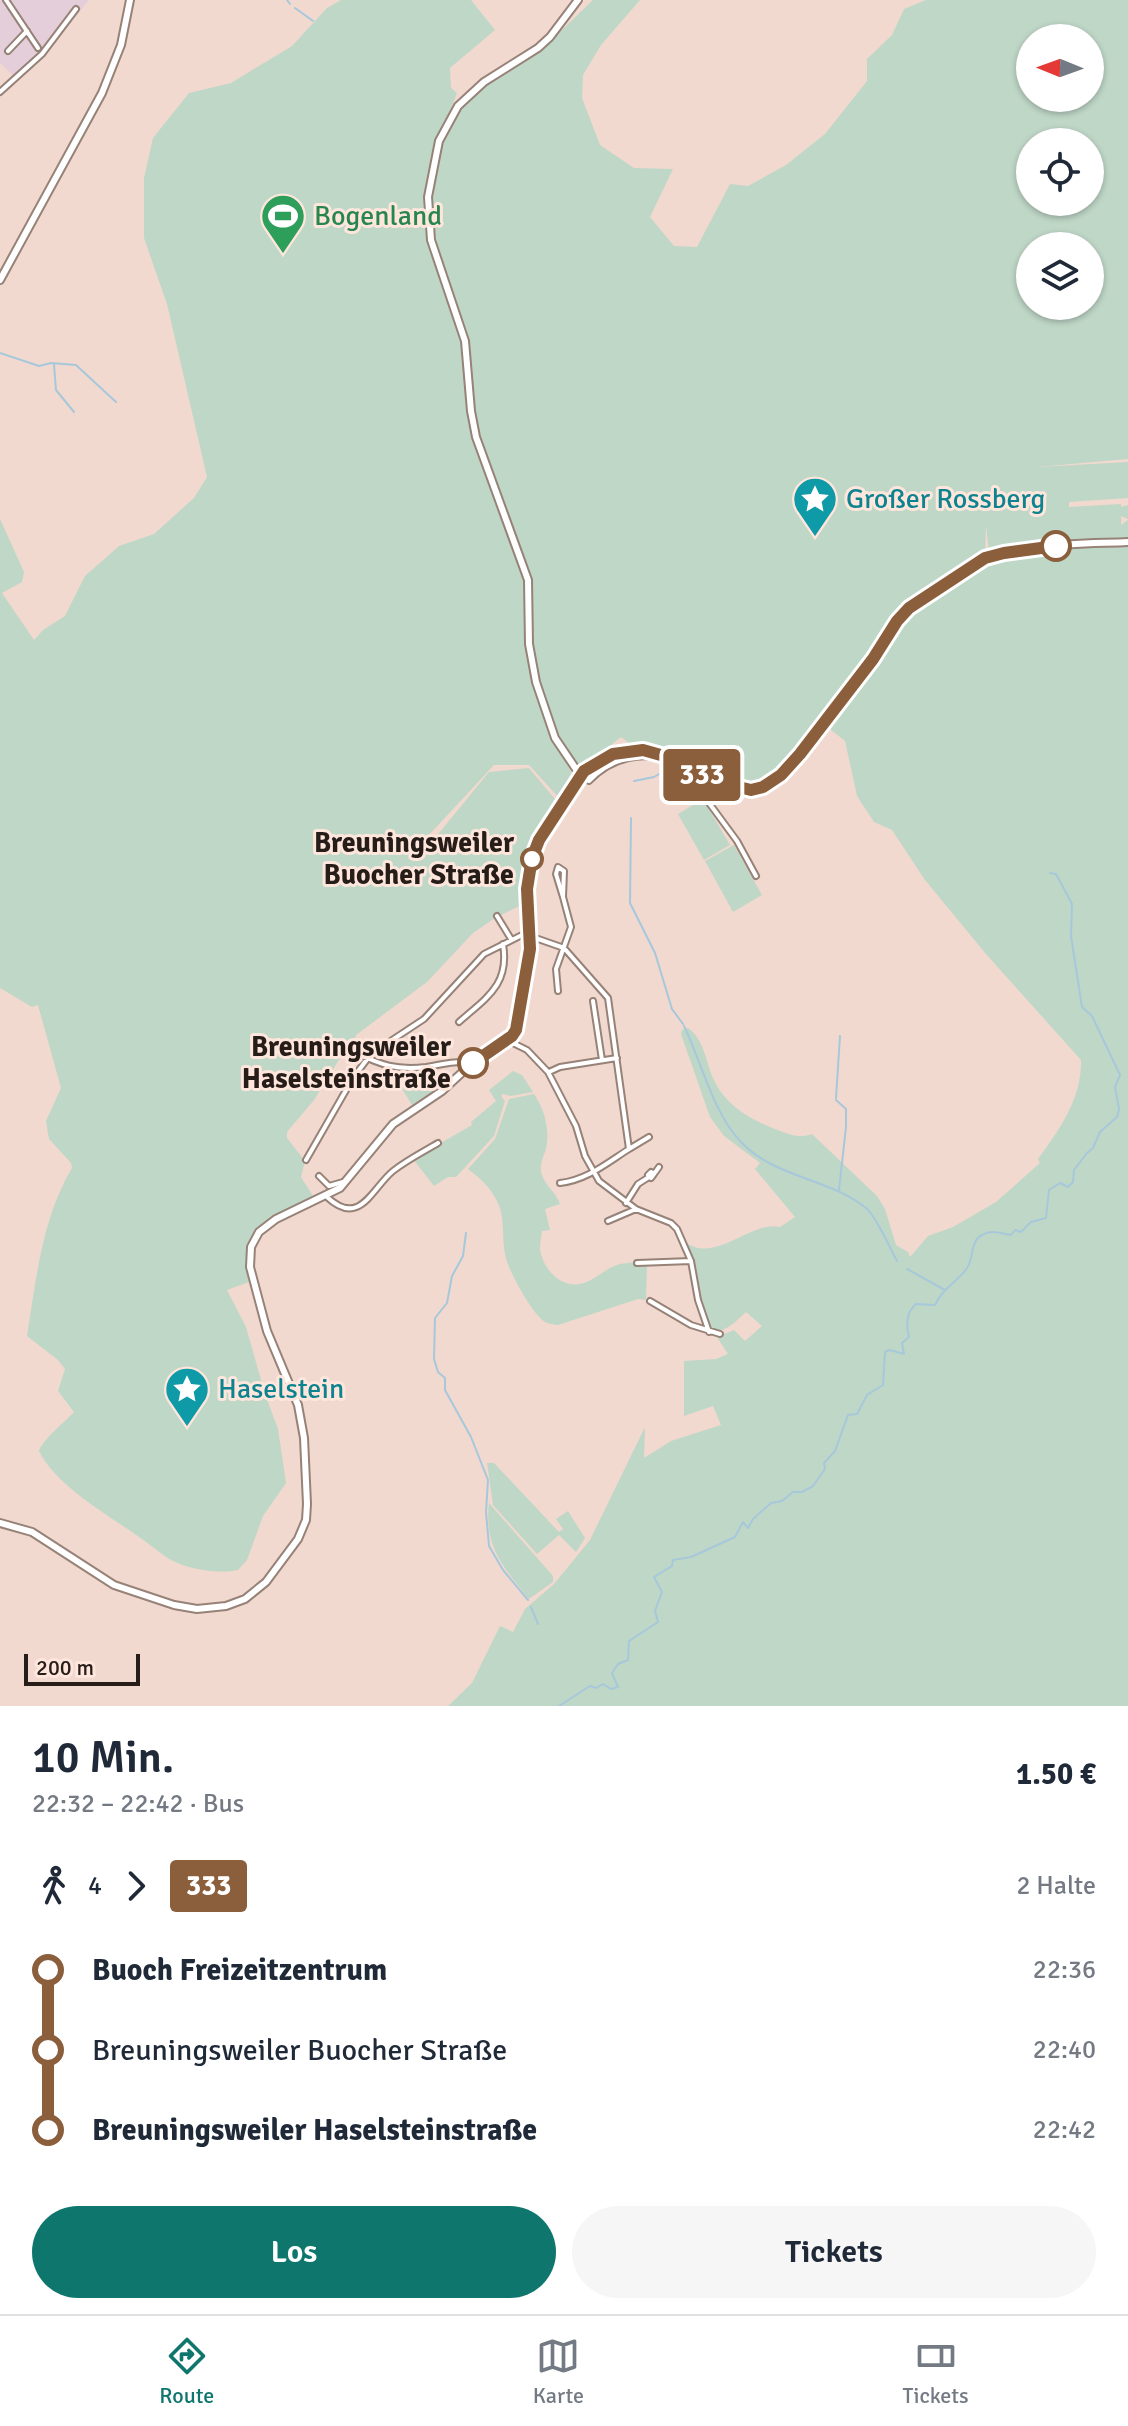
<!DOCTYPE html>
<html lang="de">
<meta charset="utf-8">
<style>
body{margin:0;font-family:Signika,sans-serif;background:#f6f6f7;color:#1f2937;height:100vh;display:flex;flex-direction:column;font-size:30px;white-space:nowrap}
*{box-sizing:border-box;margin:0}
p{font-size:26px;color:#747a83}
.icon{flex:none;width:44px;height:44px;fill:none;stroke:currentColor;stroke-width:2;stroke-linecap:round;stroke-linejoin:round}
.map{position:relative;height:1706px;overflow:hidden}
.sheet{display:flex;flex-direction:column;background:#fff;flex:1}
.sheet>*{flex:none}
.badge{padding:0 16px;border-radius:6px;font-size:28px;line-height:52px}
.needle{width:52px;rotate:271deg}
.tools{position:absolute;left:1016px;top:24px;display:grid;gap:16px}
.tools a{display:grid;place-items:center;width:88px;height:88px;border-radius:50%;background:#fff;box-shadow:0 2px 6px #0004;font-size:40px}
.scale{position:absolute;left:24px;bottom:20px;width:116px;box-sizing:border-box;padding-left:8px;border:4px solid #261d19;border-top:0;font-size:22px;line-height:28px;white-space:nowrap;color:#261d19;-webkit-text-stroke:6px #fee6dc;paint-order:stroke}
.map>.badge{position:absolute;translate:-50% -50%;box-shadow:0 0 0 4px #fff}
.legs{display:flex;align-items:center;gap:12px;height:88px;padding:0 32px;font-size:26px}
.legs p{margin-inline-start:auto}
.headline{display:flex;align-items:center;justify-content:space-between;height:136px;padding:0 32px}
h1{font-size:44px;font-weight:600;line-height:60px}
.primary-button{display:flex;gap:16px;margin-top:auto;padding:16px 32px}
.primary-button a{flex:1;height:92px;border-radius:48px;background:#0f766e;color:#fff;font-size:32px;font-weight:600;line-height:92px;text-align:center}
.primary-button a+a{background:#f6f6f7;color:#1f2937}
ul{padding:0 32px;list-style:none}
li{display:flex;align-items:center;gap:28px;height:80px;font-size:30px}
li i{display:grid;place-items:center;width:12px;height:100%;margin:0 10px;background:currentColor}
li i::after{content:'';width:20px;height:20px;margin:-10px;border:6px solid;border-radius:50%;background:#fff}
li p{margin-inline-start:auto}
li:first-child i{background:linear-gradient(#0000 50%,currentColor 0)}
li:last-child i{background:linear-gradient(currentColor 50%,#0000 0)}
.tab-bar{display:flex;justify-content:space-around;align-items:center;height:112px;border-top:2px solid #e0e1e3;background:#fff;font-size:22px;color:#747a83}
.tab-bar a{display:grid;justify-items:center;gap:4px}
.tab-bar .on{color:#0f766e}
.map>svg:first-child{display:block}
</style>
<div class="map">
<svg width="1128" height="1706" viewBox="0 0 1128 1706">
<rect width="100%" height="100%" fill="#f1d9cf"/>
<path fill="#e4ceda" d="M0,0H89L32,69L18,80L0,63Z"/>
<path fill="#bfd7c7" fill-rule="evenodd" d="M341,0H471L495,30L450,68L451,88L457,93L431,161L426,197L428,236L464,346L468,409L474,438L524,578L531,670L547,726L573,776L561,800L529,765H494L415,850L439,833L489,772L529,768L559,804C540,834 521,867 523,904L495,918L473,933L427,982L356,1035L351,1052L345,1050L314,1100L287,1132V1138L305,1161L301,1177L313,1196C271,1218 239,1226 249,1282L227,1290L246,1327L265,1394L278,1429L286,1483L263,1516L247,1560L238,1570C217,1574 191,1570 171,1560C162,1555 155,1548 146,1542C114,1518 57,1488 39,1451C43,1439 65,1422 74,1412L58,1391L65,1369L58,1360L27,1336C36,1280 42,1218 72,1168L71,1163L49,1139L46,1121L61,1088L38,1005L32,1007L0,988V519L24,572L22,582L2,593L34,640L43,630L65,616L85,576L119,546L154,534L194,498L207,477L167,304L144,238V178L153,138L189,93L231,83L292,46L327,8Z
M593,0H640L601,45L583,75L582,98L600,145L634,168L673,169L650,217L674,246L697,247L730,184L748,186L786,165L825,134L867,81V59L892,35L904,9L926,0H1128V459L1037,467L1128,462V498L1069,502V507L1121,504V507L1128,505V519L1121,516V525L1128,520V539L989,553L986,525L985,555L900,613L862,670L781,772C773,779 764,786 754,787C730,791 670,759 646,749L636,748L621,737C606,748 595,763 578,769L559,743L545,707L531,648L532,584L476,423L469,345L460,313L435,242L431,197L441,145L449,126L471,95L509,65L539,52ZM1030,38H1090V98H1030ZM1030,142H1090V202H1030ZM1030,246H1090V306H1030Z
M1128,544V1706H448L472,1683L500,1626L513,1632L525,1609L554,1584L590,1540L645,1427L644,1458L671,1441L721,1425L713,1406L684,1416V1361L716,1359L728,1354L717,1337L734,1330L745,1341L762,1326L746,1312C736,1321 724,1335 710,1330L700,1300L688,1244C717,1262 753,1220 780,1227L795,1217L755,1169L760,1163L724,1136L710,1117L681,1034L682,1030L688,1028C704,1039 706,1062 713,1078C725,1105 749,1119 775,1129C787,1134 800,1139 812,1134L877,1196L885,1209L896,1245L908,1252L910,1257L928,1236L953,1227L996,1202L1040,1163L1038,1159C1060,1129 1082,1098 1081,1060L986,954L925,880L892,830L874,822L857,796L845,741L825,725L905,616L982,565L1018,553Z
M703,799L730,845L704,860L678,814Z
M734,845L762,895L733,912L705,861Z
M422,1069L428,1080L431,1079L438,1088L412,1105L398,1082L409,1075L406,1070Z
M513,1071L522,1075L533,1092L511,1096L503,1094L501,1096L505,1101L494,1136L456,1177H448L434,1186L413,1159L472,1125L471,1122L496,1101L489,1090Z
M534,1094C543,1107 549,1125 547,1142C547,1152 539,1161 541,1172C544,1185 556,1192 560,1204L545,1209L550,1230L542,1231C541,1236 540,1244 540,1249C543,1270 562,1290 584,1283C596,1279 605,1269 617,1265C622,1263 630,1263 635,1262L636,1266H647L646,1300L638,1299L558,1325C553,1324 549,1324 545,1322C533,1315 509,1272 506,1258C501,1239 506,1219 497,1201C490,1187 480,1178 468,1169L495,1139L509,1099Z
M487,1463H494L559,1532L563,1529L556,1519L568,1511L585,1538L576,1552L559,1535L537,1554L493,1505Z
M489,1503L553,1576V1582L529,1599C503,1567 484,1547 489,1503Z"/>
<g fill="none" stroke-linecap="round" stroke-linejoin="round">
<path stroke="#a7c8db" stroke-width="2" d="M287,0L290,4
M295,8L313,21
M0,353L39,366L51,363L76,365L116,402
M54,365L56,390L74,412
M634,781L654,777L671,767
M631,818L630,903L655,953L672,1009L683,1024
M684,1026C702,1063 713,1113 741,1142C775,1178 829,1178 866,1208C877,1217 889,1247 897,1261
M836,1098L840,1036
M836,1100L846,1109V1127L839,1190
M466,1233L463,1256L452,1276L447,1303L435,1318L434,1359L438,1372L445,1378V1390L471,1437L488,1480L486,1512L489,1546L503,1570L528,1600
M907,1269L945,1290
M531,1607L538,1624
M559,1706L590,1686L596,1688L603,1684L611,1689L618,1687L612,1673L618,1664L628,1660L629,1641L658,1622L655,1611L662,1592L654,1577L672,1566L673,1560L691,1557L735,1537L743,1522L748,1528L753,1519L771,1503L782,1501L793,1492H802L813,1486L825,1469L824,1463L835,1451L848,1415L857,1414L867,1395L883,1385L885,1352L890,1350L904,1354L902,1343L909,1337C906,1325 906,1312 916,1304L935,1305C943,1287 959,1281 967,1268C974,1258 970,1241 982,1235C992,1229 1001,1234 1011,1235L1015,1230L1021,1232L1031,1222L1046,1218L1049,1190L1060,1183L1068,1187L1073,1182L1074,1170L1087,1153L1093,1148L1100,1132L1117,1117L1119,1109L1115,1087L1120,1075L1092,1016L1082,1007L1071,936L1072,904L1056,874L1050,873"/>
<g stroke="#978278" stroke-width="8">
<path id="street" d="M6,0L38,48
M8,51L27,31
M0,92L42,54L76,9
M581,777L589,781C615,754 657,746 687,773L737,841L756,876
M558,867L564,871L563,897L556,874Z
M497,916L511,939
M558,991L556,969L571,927L563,897
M593,1001L602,1060
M459,1022C486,998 510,985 503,944
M507,1040L527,1050L548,1072L576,1126L585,1156L599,1181L636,1209L671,1223L677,1229L691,1261L698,1300L709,1332
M344,1048C377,1062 389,1071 426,1067C439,1065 452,1061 465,1062L469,1066
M549,1072L560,1067L617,1058
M629,1149L649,1137
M306,1160L353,1078L371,1054L424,1019L484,954L524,934L564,948L608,998L629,1149C607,1163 587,1180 560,1183
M651,1172L654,1174L651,1178L648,1175Z
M654,1174L659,1167
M319,1176L329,1186L343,1182
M327,1197C360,1228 372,1188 393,1171C407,1160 423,1152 438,1143
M626,1203L638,1184L649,1177
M608,1221L636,1209
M637,1263L691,1261
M650,1301L691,1325L720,1334"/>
</g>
<g stroke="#978278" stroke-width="10">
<path id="secondary" d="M578,0L550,37L538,48L484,82L458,106L439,141L428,197L431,240L465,341L471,411L476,437L528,580L529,644L536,682L555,738L580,775
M0,280L102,93L121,45L130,0
M0,1523L32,1532L114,1585L174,1605L197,1609L226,1606L245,1599L266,1582L298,1539L306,1520L307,1504L304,1438L298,1405L267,1331L250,1267L251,1247L259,1232L276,1219L340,1188L393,1124L442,1091L480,1056L515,1033L521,1014L529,960L530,936L527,882L532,858L539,840L584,771L613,754L643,750L675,759L705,777L721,783L751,790L767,785L781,775L800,754L873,659L901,616L981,560C1019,543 1086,544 1128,542"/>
</g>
<use href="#street" stroke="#fff" stroke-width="4"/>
<use href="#secondary" stroke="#fff" stroke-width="6"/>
</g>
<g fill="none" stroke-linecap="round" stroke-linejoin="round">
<g stroke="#fff" stroke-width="18">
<path id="line-1" d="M473,1063L512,1036L516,1030L530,949L527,889L532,858L539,840L584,771L613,754L643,750L675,759L714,781L751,790L763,787L781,775L800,754L873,659L897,621L909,608L985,558L1004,553L1056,546"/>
</g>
<use href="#line-1" stroke="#8b5e3c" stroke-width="12"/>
</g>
<defs>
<g id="stadium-pin" transform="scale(2.3)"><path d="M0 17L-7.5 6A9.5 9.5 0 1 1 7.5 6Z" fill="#2e9e5b" stroke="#fee6dc"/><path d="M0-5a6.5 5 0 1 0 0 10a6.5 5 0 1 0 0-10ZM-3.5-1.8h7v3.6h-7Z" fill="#fff"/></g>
<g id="sight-pin" transform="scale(2.3)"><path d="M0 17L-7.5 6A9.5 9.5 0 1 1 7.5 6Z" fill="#0f9aa8" stroke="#fee6dc"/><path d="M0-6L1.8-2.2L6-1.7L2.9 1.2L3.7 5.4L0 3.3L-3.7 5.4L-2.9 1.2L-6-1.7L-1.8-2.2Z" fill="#fff"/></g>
</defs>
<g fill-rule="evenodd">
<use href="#stadium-pin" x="283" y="216"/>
<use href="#sight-pin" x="815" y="499"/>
<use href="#sight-pin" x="187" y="1389"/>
</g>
<g fill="#fff" stroke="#8b5e3c" stroke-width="4">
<circle cx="1056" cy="546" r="14"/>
<circle cx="532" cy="859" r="10"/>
<circle cx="473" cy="1063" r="14"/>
</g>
<g text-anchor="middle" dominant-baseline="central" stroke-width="6" stroke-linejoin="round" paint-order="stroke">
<g font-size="28" fill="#27864d" stroke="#fee6dc" text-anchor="start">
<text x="314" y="216">Bogenland</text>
</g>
<g font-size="28" fill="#0d838f" stroke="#fee6dc" text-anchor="start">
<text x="846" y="499">Großer Rossberg</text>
<text x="218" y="1389">Haselstein</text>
</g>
<g font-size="28" font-weight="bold" fill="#261d19" stroke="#fee6dc" text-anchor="end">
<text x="514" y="843">Breuningsweiler<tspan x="514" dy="32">Buocher Straße</tspan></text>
<text x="451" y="1047">Breuningsweiler<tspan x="451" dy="32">Haselsteinstraße</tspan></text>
</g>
</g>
</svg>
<div class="tools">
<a><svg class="needle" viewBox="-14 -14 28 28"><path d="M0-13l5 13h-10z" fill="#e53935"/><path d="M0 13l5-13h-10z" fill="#747a83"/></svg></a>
<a><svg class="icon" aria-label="locate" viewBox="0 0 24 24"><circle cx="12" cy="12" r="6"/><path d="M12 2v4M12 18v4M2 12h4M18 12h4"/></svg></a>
<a><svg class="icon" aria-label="layers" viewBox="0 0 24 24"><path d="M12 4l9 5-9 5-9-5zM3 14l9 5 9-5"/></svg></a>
</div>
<div class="scale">200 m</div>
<b class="badge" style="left:702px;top:775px;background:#8b5e3c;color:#fff">333</b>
</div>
<section class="sheet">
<div class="headline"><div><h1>10 Min.</h1><p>22:32 – 22:42 · Bus</p></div><b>1.50 €</b></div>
<div class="legs"><svg class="icon" aria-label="walk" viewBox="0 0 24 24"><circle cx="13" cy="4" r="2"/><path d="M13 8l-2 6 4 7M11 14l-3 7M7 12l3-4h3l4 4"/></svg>4<svg class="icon" aria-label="forward" viewBox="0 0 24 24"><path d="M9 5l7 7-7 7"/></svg><b class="badge" style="background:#8b5e3c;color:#fff">333</b><p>2 Halte</p></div>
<ul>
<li><i style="color:#8b5e3c"></i><b>Buoch Freizeitzentrum</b><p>22:36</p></li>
<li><i style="color:#8b5e3c"></i><span>Breuningsweiler Buocher Straße</span><p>22:40</p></li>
<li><i style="color:#8b5e3c"></i><b>Breuningsweiler Haselsteinstraße</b><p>22:42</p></li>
</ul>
<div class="primary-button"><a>Los</a><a>Tickets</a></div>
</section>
<nav class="tab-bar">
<a class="on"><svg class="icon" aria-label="directions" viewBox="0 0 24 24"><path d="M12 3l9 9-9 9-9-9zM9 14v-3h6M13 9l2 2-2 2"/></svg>Route</a>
<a><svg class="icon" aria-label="map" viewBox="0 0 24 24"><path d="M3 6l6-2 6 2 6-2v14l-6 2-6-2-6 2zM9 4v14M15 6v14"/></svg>Karte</a>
<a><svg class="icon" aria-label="tickets" viewBox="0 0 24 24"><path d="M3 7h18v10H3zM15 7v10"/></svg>Tickets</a>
</nav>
